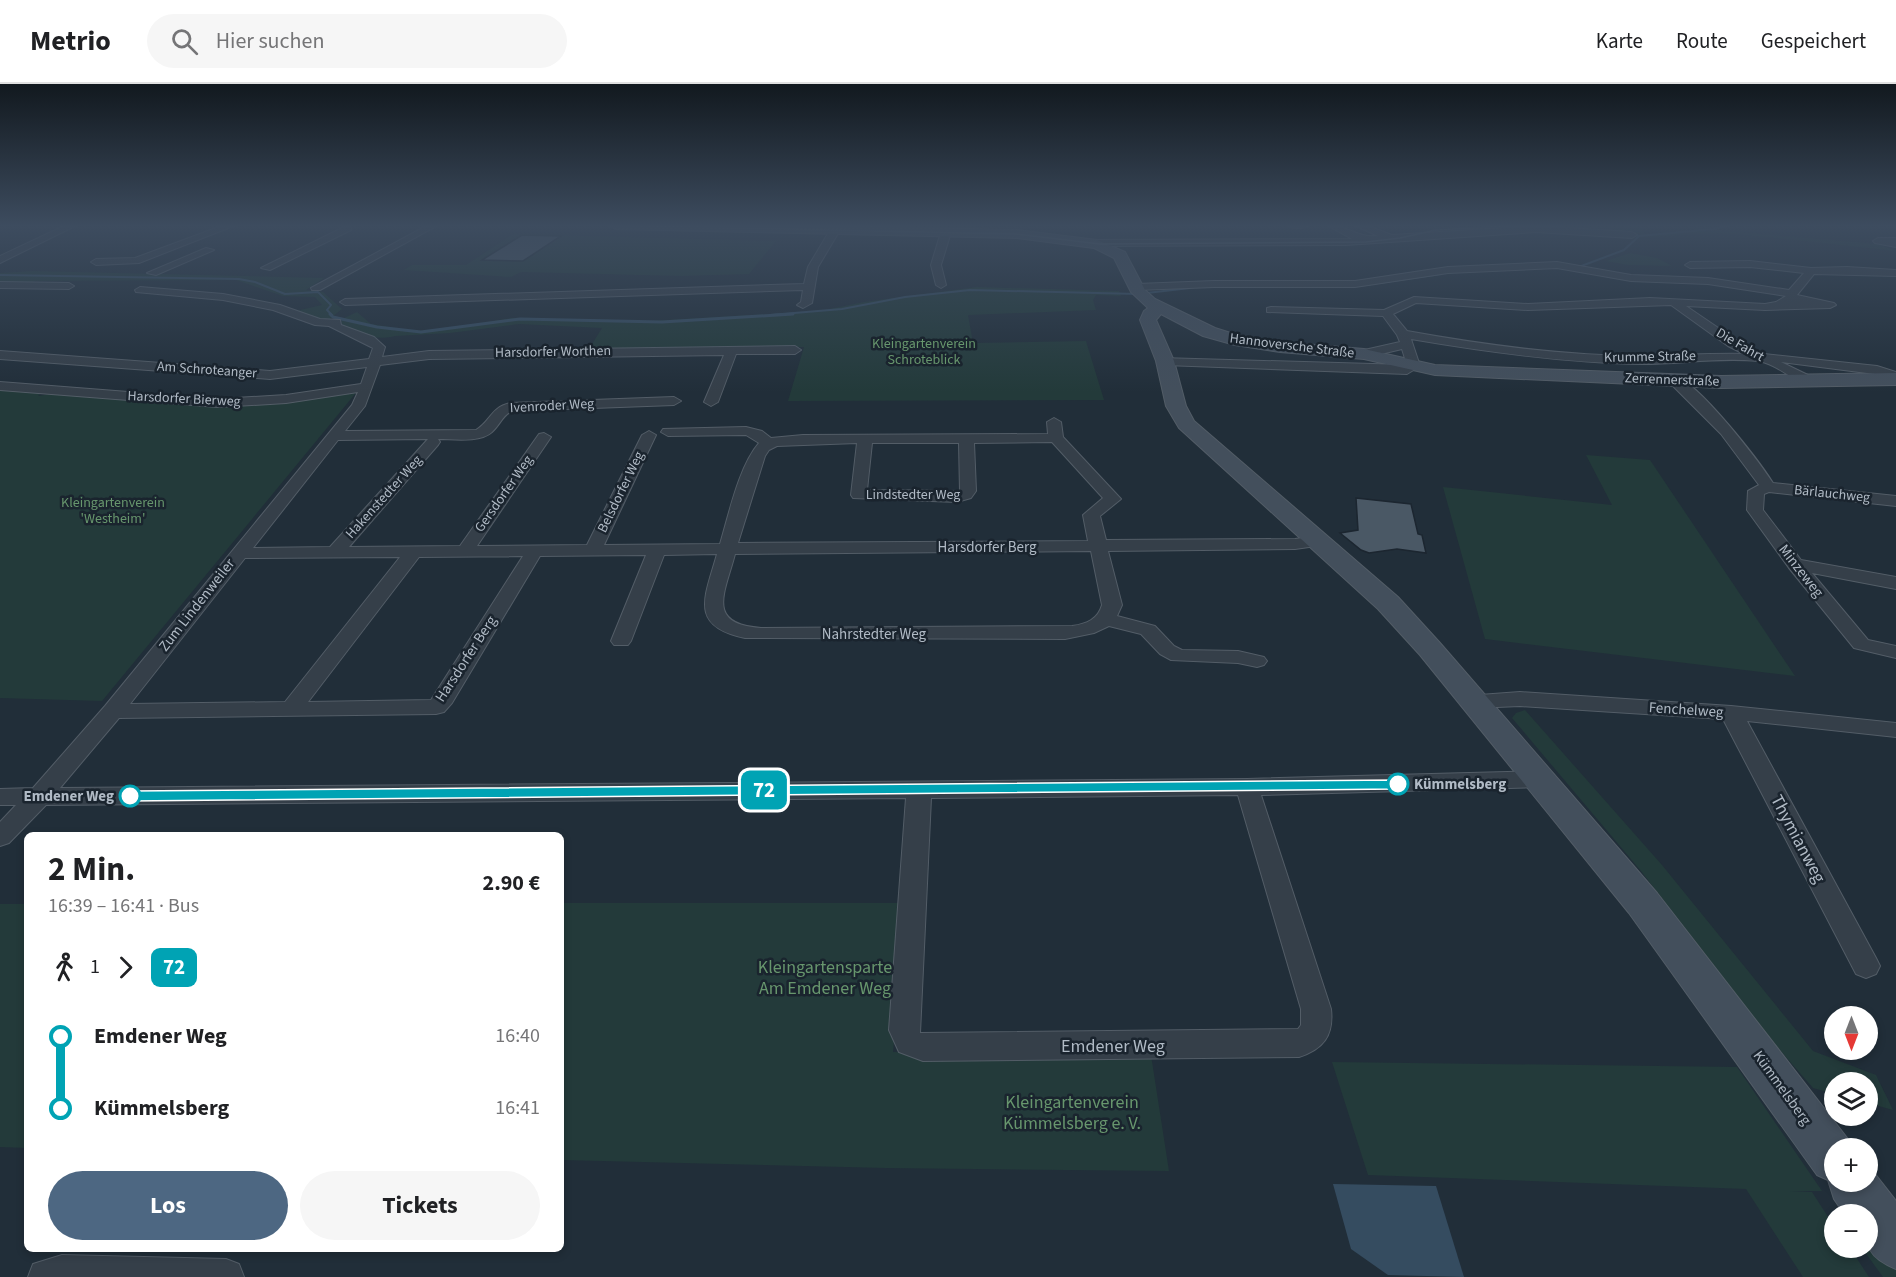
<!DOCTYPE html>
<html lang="de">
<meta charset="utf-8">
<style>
body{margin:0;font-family:"Source Sans 3",sans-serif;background:#f6f6f6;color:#202124;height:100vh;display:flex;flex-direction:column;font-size:22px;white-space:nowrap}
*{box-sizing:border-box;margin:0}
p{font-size:20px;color:#757577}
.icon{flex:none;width:33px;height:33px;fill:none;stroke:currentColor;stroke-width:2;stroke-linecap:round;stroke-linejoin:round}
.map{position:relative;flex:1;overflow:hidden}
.side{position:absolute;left:24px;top:748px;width:540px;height:420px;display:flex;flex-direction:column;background:#fff;border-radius:9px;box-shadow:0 3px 9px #0003}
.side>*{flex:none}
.badge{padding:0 12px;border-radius:9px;font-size:21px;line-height:39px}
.needle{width:39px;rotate:180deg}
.fabs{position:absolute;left:1824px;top:922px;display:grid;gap:12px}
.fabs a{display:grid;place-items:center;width:54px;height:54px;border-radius:50%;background:#fff;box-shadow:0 3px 9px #0003;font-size:30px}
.map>.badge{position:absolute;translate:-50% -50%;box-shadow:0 0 0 3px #fff}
.legs{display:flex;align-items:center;gap:9px;height:66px;padding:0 24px;font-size:20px}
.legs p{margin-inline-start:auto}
.summary{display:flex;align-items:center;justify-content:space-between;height:102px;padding:0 24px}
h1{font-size:33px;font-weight:700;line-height:45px}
.button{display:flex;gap:12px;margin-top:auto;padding:12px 24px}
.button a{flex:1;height:69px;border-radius:36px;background:#4d6782;color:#fff;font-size:24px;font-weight:700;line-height:69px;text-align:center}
.button a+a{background:#f6f6f6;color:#202124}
ul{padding:0 24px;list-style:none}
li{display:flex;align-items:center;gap:21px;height:72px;font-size:22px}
li i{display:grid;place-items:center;width:9px;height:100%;margin:0 8px;background:currentColor}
li i::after{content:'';width:15px;height:15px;margin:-8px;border:4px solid;border-radius:50%;background:#fff}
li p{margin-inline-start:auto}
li:first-child i{background:linear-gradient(#0000 50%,currentColor 0)}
li:last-child i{background:linear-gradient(currentColor 50%,#0000 0)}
header{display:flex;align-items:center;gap:36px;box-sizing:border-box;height:84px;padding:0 30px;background:#fff;border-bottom:2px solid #e0e0e0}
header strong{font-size:28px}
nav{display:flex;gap:33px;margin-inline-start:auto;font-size:21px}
.search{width:420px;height:54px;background:#f6f6f6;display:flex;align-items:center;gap:15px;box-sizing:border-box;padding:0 21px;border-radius:33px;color:#757577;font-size:22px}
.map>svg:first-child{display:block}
</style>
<header>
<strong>Metrio</strong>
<div class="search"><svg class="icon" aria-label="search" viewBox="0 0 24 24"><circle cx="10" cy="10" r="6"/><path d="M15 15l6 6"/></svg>Hier suchen</div>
<nav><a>Karte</a><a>Route</a><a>Gespeichert</a></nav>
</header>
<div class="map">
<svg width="1896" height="1193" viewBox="0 0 1896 1193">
<rect width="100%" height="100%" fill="#212e39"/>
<path fill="#233a3a" d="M729,141H987H972V143L987,145L944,144V146L880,141L879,144Z
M1555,141H1642L1644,151L1701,145L1878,160L1896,167L1747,151L1720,149L1647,153L1637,150L1549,145Z
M513,150L776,157L749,190L681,192L521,188L511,193L404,186L412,181H466Z
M1630,169L1657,174L1672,182L1628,181L1606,177Z
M33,187L324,194L306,206L323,208L342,225L327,237L296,227L322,221L315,213L283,212L236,196L35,197L28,200L0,201V189Z
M977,203L1119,207L1121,212L1096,211L1093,216L1096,226L968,231L973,259L1086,257L1104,316L788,317L804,263L589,265L602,244L519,240L450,249L395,252C378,257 355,250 341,240L342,235L357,228L371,240L415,247L441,246L512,234L650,237L820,227L864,218Z
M0,304L41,309L38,312L56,309L201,321L244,322L353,308L355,310L102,617L0,614Z
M1586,371L1650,376L1795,592L1485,555L1443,403L1612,421Z
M1525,626L1662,781L1813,967L1876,991L1893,1026L1868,1019V999H1834V1010L1813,1004L1772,957L1641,787L1512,634L1516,629Z
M561,819H907L893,968L1151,971L1169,1087L885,1084L561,1076Z
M0,820H27V1064L0,1063Z
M1332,978L1737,983L1822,1107H1790L1812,1108L1834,1142V1164H1850L1869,1193H1803L1746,1105L1368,1091Z
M1868,1143L1896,1183V1193H1883L1862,1164H1868Z"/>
<path fill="#354c60" d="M1333,1100L1436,1102L1464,1193L1388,1191L1351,1165Z"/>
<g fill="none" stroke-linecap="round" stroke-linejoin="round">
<path stroke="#354c60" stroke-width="2" d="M1576,184L1624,166L1639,152L1714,145L1729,141
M0,191L239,195L255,198L285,210L318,208L331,221L327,226L332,231
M1358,202L1441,190
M770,231L842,225L905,213L970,206L1138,210L1190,204"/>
<path stroke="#354c60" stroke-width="3" d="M330,230L333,233L377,243L421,248L520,235L662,238L793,230"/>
</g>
<path fill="#4a5865" stroke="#1c2630" stroke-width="1.5" d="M522,151L561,152L523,177L482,176Z
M1356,414L1411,420L1418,450L1422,451L1426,469L1397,465L1369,469L1361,466L1340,449L1358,446Z"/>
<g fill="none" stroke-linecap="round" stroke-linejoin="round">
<g stroke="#535d67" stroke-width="2">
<path id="minor" d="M66,141H77L0,179V172Z
M224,141H236L139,179L96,181L91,178L96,175L135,174Z
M348,141L351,142V146L270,186L261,184Z
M428,141H438L320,206H312L311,204Z
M1287,141H1309C1305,145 1291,145 1287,141Z
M1327,141C1348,141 1356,154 1378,152L1354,141H1365L1392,151L1536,142L1632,148L1637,151L1632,154L1536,148L1346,161L1089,162L1084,159L1089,156L1352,155Z
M835,143L840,146L818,183L812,219L803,224L797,221L801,218L803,206L345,221L340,218L345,215L804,200L808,183L830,146Z
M946,145L951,148L941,181L946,201L941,204L936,201L931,181L941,148Z
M1878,154H1896V163L1875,159L1873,157Z
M206,164L214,166L156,191L147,189Z
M1750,177L1811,184L1847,183L1896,186V192L1814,190L1797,211L1834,219L1836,221L1830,224L1765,226L1686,222L1736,256L1764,270L1877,282L1896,288V296L1875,290L1781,278L1816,295L1818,298L1816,301L1811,302C1793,297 1776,279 1757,277C1719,273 1681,280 1643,280C1565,279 1487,268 1411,255L1420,282L1407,290L1165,281L1161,280L1159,277L1161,274L1407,281L1402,265L1364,274L1358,270L1360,267L1400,258L1397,251L1383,232L1267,228V224L1271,223L1384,226L1414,213L1528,220L1650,214L1765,220L1776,218L1786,212L1708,200L1631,197L1557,184L1448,189L1355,203H1214L1137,206L1132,203L1137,200L1214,197H1355L1448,183L1557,178L1631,191L1708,194L1789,206L1804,189L1750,183L1690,184L1685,181L1690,178ZM1416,219L1528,226L1671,221L1728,262L1744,270C1711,269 1677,272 1644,272C1564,272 1485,261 1407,247L1393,230Z
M0,198L69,199L74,202L69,205L0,204Z
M140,203L223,210L280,221L320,235L340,236L341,241L374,253L385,263L382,273L429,267L795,262L801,266L795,270H736L718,318L711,322L704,318L724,271L429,275L380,281L365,322L345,347L476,346C491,337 490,324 510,319L674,313L681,317L674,321L512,327C502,332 500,341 492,348C480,359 453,355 438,355L440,358L438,361L349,463L460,462L539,350L544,349L551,353L477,462L587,461L642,351L649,347L656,351L604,461L720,460C729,430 739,382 759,359L746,351L668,352L661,348L663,345L746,343L762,347L771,354L803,351L1048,350L1047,338L1054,334L1061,338L1063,353L1121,415L1100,432L1106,456L1295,455L1317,452L1323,453L1326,457L1323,461L1295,465L1108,467L1122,521L1117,532L1155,542L1174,562L1182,566L1238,567L1264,573L1267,577L1264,581L1257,583L1238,579L1171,576L1160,570L1141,550L1109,542L1094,549L1065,555L745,554C688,542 705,513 717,470L664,471L631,557L628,561H614L611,557L646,471L540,472L452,619L444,628L436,630L119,634L60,704L1247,695L1540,687L1548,689L1552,695L1548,701L1540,703L1261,711L1331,925C1334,952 1323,965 1299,973L923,977L899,968L889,946L906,714L46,721L9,759L0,762V738L16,721H0V705L33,704L105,622L352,321L358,308L286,319L218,323L0,306V298L218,315L286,311L361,300L367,283L270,295L0,275V267L270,287L369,275L373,264L329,242L315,241L273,226L223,216L136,208L135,206ZM428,355L330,463L253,464L338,356ZM1052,358L1103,414L1083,431L1088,457L738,459L765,372L769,366L777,362L857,359L851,411L853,414L957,418L971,414L976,407L974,359ZM872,359H959L960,407L867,406ZM1091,467L1102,521C1098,535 1087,540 1072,542L761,544C705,540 725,509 735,470ZM523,472L431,616L308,618L419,473ZM400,473L285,618L130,620L245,474ZM1238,711L1301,925V941L1298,945L920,949L931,714Z
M1676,293C1699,299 1759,377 1773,399L1896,412V422L1769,408L1764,410L1763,426L1801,476L1896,493V505L1812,489L1868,556L1896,562V574L1854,564L1789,484L1747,426L1748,407L1759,401L1721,350L1671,300L1669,297L1671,294Z
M1520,608L1731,622L1896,639V653L1747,637L1876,874L1880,882L1876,890L1866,894L1856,890L1723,635L1520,622L1474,624L1466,622L1463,617L1466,612Z
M62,1171L226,1175L239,1180L244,1193H28L33,1180Z"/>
</g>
<g stroke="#535d67" stroke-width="2">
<path id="secondary" d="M609,141H778L1017,146L1097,156L1125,168L1145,206L1155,215L1215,244L1237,251L1280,258L1364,265L1435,281L1721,292L1896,289V301L1721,304L1435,291L1364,275L1280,268L1235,261L1203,252L1161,230L1156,236L1174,277L1186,322L1194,337L1398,513L1440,559L1657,809L1851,1059L1854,1065H1834V1098H1868V1081L1896,1117V1185C1864,1171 1868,1163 1868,1131H1845L1834,1115L1828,1096L1817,1091L1629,829L1420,571L1378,525L1179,344L1166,322L1156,277L1140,236L1144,227L1148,224L1131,208L1114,174L1094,164L1017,154L615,145Z"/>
</g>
<use href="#minor" fill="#353f49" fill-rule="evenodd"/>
<use href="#secondary" fill="#434f5c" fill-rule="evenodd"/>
<path stroke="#576470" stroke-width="1.5" d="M597,141L1015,150L1100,160L1366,158L1400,154L1436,146L1525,141"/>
</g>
<linearGradient id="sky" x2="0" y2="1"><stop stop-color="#12191f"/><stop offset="0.46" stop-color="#3d4c5f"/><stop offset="1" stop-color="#3d4c5f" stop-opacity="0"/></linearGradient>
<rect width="1896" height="308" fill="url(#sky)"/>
<path fill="#00a3b4" stroke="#fff" stroke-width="1.5" d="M1398,696L1405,700L1398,705L130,717L123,712L130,707Z"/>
<g fill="#fff" stroke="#00a3b4" stroke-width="3">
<circle cx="1398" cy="700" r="10"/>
<circle cx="130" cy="712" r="10"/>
</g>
<g text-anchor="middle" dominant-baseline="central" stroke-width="5" stroke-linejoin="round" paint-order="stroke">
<g font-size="14" fill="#67966d" stroke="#1a242e">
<text x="924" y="260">Kleingartenverein<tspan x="924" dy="16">Schroteblick</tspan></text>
<text x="113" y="419">Kleingartenverein<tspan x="113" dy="16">'Westheim'</tspan></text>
</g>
<g font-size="14" fill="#b0bac5" stroke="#1a242e">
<text transform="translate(1740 261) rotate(30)">Die Fahrt</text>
<text transform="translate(1292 262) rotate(7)">Hannoversche Straße</text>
<text transform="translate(553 268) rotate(-1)">Harsdorfer Worthen</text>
<text transform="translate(1650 273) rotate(-1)">Krumme Straße</text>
<text transform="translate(207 286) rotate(4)">Am Schroteanger</text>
<text transform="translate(1672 296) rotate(2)">Zerrennerstraße</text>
<text transform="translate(184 315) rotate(3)">Harsdorfer Bierweg</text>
<text transform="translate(552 322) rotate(-3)">Ivenroder Weg</text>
<text transform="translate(621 408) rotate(-64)">Belsdorfer Weg</text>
<text transform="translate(504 410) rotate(-55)">Gersdorfer Weg</text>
<text transform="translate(1832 410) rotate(6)">Bärlauchweg</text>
<text x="913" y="411">Lindstedter Weg</text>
<text transform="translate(384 413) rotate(-48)">Hakenstedter Weg</text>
</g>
<g font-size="15" fill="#b0bac5" stroke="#1a242e">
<text x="987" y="463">Harsdorfer Berg</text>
<text transform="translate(1801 487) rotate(52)">Minzeweg</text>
<text transform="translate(197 521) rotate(-52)">Zum Lindenweiler</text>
<text x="874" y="550">Nahrstedter Weg</text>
<text transform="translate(466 575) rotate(-57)">Harsdorfer Berg</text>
<text transform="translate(1686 626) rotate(4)">Fenchelweg</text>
<text transform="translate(1782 1004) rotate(54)">Kümmelsberg</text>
</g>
<g font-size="15" font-weight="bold" fill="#b0bac5" stroke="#1a242e" text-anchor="start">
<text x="1414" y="700">Kümmelsberg</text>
<text x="114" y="712" text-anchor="end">Emdener Weg</text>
</g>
<g font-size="18" fill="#b0bac5" stroke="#1a242e">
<text transform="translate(1798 755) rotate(62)">Thymianweg</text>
<text x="1113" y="962">Emdener Weg</text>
</g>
<g font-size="18" fill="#67966d" stroke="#1a242e">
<text x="825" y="883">Kleingartensparte<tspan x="825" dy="21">Am Emdener Weg</tspan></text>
<text x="1072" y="1018">Kleingartenverein<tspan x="1072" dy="21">Kümmelsberg e. V.</tspan></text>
</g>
</g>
</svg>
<div class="fabs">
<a><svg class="needle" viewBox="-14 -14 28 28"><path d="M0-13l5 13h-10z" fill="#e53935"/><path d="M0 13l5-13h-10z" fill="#757577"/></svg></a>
<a><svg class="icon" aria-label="layers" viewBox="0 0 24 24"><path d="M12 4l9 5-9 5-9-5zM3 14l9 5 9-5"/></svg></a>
<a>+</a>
<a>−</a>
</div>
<b class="badge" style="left:764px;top:706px;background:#00a3b4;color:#fff">72</b>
<section class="side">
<div class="summary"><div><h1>2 Min.</h1><p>16:39 – 16:41 · Bus</p></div><b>2.90 €</b></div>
<div class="legs"><svg class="icon" aria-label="walk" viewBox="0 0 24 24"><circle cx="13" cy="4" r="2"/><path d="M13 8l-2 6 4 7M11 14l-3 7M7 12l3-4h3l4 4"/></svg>1<svg class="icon" aria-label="forward" viewBox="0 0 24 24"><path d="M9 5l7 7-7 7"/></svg><b class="badge" style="background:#00a3b4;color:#fff">72</b></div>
<ul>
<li><i style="color:#00a3b4"></i><b>Emdener Weg</b><p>16:40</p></li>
<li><i style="color:#00a3b4"></i><b>Kümmelsberg</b><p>16:41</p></li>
</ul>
<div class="button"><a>Los</a><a>Tickets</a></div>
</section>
</div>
